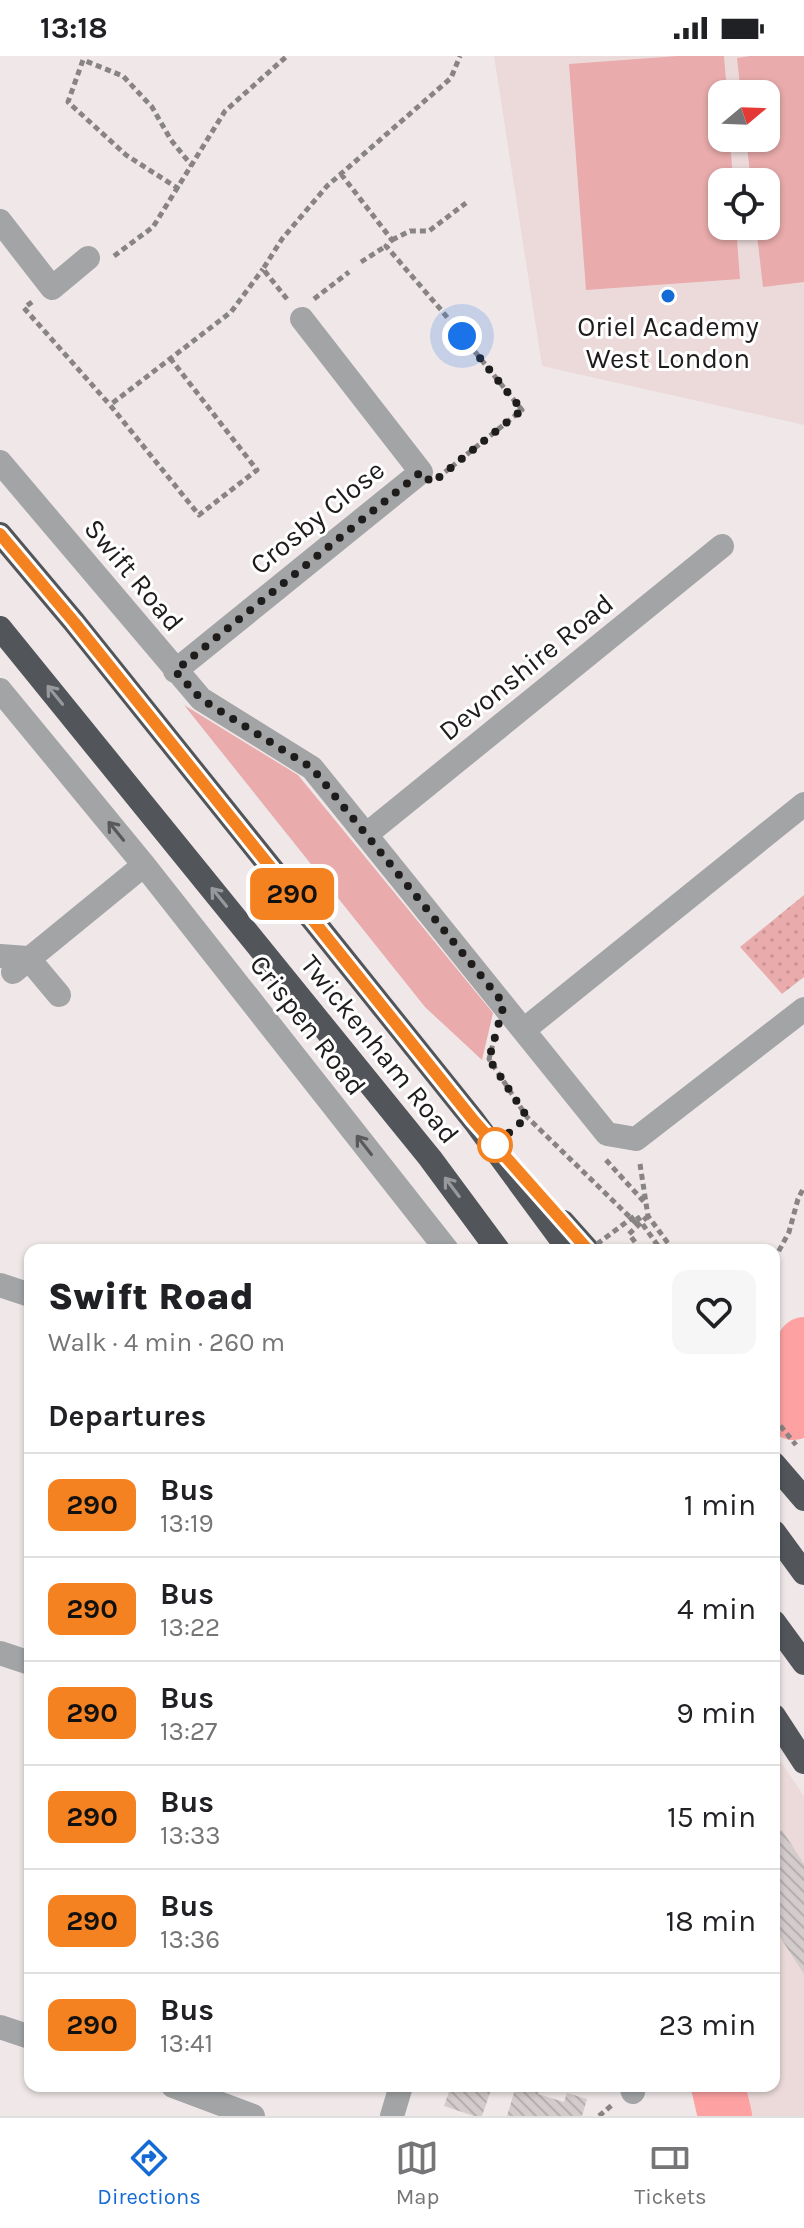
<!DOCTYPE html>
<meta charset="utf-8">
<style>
body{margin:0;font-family:Karla,sans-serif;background:#f6f6f6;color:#202124;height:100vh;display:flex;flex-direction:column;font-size:30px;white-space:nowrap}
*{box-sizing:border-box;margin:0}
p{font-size:26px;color:#757577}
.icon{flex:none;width:44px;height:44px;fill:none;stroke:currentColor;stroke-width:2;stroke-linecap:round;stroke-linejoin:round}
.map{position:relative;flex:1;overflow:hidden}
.panel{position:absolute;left:24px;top:1188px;width:756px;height:848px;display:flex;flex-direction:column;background:#fff;border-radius:16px;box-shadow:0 2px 6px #0004}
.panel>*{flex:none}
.badge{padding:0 16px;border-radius:12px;font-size:28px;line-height:52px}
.needle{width:52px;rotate:71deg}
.tools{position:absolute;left:708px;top:24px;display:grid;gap:16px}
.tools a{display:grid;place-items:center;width:72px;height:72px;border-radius:16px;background:#fff;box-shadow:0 2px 6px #0004;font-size:40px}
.you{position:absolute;width:40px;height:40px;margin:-20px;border:6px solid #fff;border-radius:50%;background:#1a73e8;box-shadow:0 0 0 12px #1a73e833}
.map>.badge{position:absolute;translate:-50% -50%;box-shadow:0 0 0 4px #fff}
h2{padding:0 24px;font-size:30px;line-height:72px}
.round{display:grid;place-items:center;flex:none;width:84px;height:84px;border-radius:16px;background:#f6f6f6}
.head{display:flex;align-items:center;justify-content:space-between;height:136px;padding:0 24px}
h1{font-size:38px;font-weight:800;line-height:60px}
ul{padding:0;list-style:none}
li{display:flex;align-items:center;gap:24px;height:104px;padding:0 24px;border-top:2px solid #e0e0e0}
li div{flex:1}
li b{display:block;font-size:30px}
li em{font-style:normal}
li .badge{min-width:88px;font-weight:700;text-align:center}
.status{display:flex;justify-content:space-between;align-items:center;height:56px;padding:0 40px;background:#fff;direction:ltr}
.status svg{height:22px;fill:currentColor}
.tabs{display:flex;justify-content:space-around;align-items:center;height:112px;border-top:2px solid #e0e0e0;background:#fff;font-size:22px;color:#757577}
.tabs a{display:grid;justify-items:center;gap:4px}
.tabs .selected{color:#156bd5}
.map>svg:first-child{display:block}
</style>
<div class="status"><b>13:18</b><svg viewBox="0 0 49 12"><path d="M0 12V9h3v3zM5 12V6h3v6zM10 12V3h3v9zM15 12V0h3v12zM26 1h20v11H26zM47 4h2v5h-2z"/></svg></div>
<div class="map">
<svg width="804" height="2060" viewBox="0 0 804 2060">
<defs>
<pattern id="park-dots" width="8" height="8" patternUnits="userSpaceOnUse" patternTransform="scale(2)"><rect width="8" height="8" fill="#e9abab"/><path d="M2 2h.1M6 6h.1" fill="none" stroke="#c79393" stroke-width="1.8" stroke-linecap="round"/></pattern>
<pattern id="building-back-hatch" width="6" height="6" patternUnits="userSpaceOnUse" patternTransform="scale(2)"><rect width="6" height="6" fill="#d4cccc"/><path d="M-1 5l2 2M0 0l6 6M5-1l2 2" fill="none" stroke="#b6afaf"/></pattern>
</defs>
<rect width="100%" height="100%" fill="#f0e8e8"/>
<path fill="#ecdada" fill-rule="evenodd" d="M494,0H804V369L542,310ZM722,38H766V82H722ZM722,126H766V170H722Z
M774,1696L804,1740V2060H741L749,2030H774Z"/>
<path fill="#e9abab" d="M678,0H724L727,38H722V82H730L733,126H722V170H736L740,223L586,234L569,8Z
M750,0H804V226L763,231L756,170H766V126H751L746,82H766V38H741L737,2Z
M184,649L298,719L493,957L482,1004L425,951Z"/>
<path fill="url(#park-dots)" d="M804,839V921L782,938L740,891Z"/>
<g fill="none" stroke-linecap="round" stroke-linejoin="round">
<path stroke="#fea1a2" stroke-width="54" d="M793,1357L804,1288
M718,2030L725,2060"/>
</g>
<path fill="url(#building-back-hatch)" d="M782,1774L804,1808V1918L774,1872V1779Z
M451,2030H480L491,2034L482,2060H474L444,2050Z
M516,2030H541L538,2038L564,2046L567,2037L587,2043L582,2060H507Z"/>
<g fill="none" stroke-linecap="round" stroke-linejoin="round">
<path stroke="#898484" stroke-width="5" stroke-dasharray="6 4" stroke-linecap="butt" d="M341,118L392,184L386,190L442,255L522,354L445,416
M179,133L126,99L68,46L83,4L123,20L152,51L171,84L192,110
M392,184L410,175H429L466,147
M114,200L153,171L225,55L287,0
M361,206L386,190
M287,243L263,213L282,183L327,130L451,22L460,0
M314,243L349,216
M32,246L24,252L110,349
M170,302L257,414L199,459L110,349L231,256L263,213
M495,980L489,1003L527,1061L638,1169
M606,1104L646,1148
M640,1108L648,1160L673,1194
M641,1194L629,1178L648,1160
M774,1204L789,1176L798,1143L804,1131
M774,1362L796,1389
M599,2060L612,2049"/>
<path stroke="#a2a4a6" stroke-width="24" d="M0,165L52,232L88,202
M0,406L201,643L312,712L607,1078L636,1083L804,953
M175,615L421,416L302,263
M0,634L144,809L447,1194
M367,778L722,490
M0,900L28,902L59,939
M13,916L144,809
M525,973L804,748
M0,1229L30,1239
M0,1597L30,1607
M0,1971L30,1981
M173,2030L253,2060
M631,2030L633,2036
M392,2060L401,2030"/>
<path stroke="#52555a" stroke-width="24" d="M0,478L74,566L474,1065L569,1194
M0,572L430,1102L498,1194
M563,1166L588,1194
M774,1408L804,1443
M774,1476L804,1517
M774,1566L804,1607
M774,1660L804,1706"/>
<path stroke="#898484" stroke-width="5" stroke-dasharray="6 4" stroke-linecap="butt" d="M589,1194L636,1159L661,1194"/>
</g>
<defs><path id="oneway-shaft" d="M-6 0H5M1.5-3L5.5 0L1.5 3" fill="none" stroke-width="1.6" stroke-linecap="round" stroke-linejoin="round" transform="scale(2)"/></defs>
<g stroke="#97999c">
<use href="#oneway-shaft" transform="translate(55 639) rotate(-129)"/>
<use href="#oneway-shaft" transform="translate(219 841) rotate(-129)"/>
<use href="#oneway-shaft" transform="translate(452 1131) rotate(-127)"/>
</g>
<g stroke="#5a595a">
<use href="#oneway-shaft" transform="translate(116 775) rotate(-129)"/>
<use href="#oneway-shaft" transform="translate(364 1089) rotate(-128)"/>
</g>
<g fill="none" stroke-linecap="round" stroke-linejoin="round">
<g stroke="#fff" stroke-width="18">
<path id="line" d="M0,478L74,566L474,1065L588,1194"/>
</g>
<use href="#line" stroke="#f58220" stroke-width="12"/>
<path stroke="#1f1c1c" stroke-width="8" stroke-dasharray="0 14.4" d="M462,280L522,354L432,427L421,416L175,615L201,643L312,712L504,948L489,1003L527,1061L495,1089"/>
</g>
<circle fill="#156bd5" stroke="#fff" stroke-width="3" cx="668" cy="240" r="8"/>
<circle fill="#fff" stroke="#f58220" stroke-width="4" cx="495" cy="1089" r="16"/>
<g text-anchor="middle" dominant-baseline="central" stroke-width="6" stroke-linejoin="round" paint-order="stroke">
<g font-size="28" fill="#1f1c1c" stroke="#fff">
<text x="668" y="270">Oriel Academy<tspan x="668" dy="32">West London</tspan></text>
</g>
<g font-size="28" fill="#1f1c1c" stroke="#fff">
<text transform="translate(317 461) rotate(-39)">Crosby Close</text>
<text transform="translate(134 519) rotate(50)">Swift Road</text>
<text transform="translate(526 611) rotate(-39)">Devonshire Road</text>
<text transform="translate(308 969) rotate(52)">Crispen Road</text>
<text transform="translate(380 993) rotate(51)">Twickenham Road</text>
</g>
</g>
</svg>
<div class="tools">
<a><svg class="needle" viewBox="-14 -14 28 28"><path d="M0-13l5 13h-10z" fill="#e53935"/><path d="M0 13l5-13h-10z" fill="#757577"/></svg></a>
<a><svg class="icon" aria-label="locate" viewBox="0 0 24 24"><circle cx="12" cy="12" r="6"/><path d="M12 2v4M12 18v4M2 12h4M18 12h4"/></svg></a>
</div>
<div class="you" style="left:462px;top:280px"></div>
<b class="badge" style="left:292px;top:838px;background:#f58220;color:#111">290</b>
<section class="panel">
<div class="head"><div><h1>Swift Road</h1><p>Walk · 4 min · 260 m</p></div><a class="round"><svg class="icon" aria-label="heart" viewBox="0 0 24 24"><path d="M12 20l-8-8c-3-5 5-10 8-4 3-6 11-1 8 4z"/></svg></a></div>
<h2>Departures</h2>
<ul>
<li><span class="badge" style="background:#f58220;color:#111">290</span><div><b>Bus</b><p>13:19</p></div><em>1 min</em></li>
<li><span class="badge" style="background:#f58220;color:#111">290</span><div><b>Bus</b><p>13:22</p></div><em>4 min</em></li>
<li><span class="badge" style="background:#f58220;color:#111">290</span><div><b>Bus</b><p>13:27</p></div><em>9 min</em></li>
<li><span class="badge" style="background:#f58220;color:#111">290</span><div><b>Bus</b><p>13:33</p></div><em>15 min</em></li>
<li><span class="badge" style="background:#f58220;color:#111">290</span><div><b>Bus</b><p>13:36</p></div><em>18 min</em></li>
<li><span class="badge" style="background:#f58220;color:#111">290</span><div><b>Bus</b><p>13:41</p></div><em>23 min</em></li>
</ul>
</section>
</div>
<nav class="tabs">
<a class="selected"><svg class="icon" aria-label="directions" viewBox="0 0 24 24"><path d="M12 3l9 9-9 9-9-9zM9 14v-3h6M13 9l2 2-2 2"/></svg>Directions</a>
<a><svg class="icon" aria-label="map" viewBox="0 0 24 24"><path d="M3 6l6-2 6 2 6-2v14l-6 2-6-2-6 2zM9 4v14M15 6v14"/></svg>Map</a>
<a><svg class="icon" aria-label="tickets" viewBox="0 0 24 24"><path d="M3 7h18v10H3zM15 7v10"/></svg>Tickets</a>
</nav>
